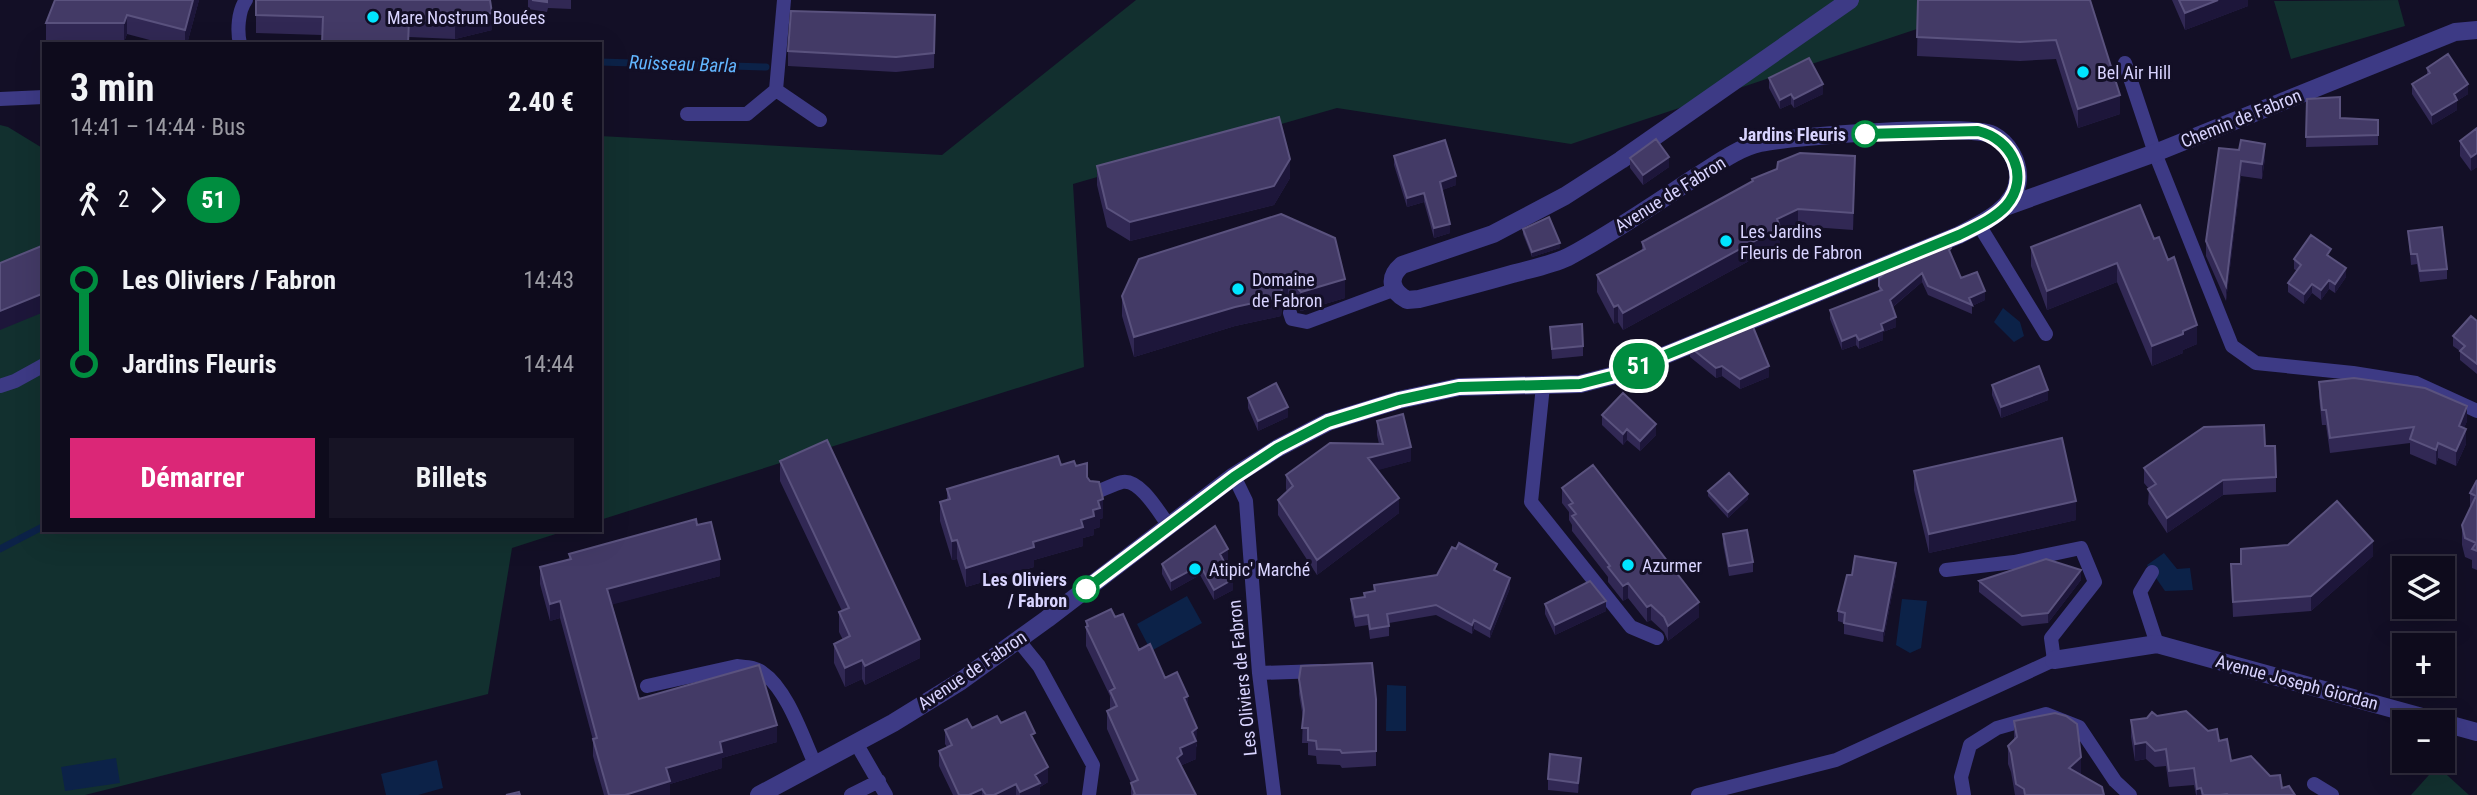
<!DOCTYPE html>
<html lang="fr">
<meta charset="utf-8">
<style>
body{margin:0;font-family:"Roboto Condensed",sans-serif;background:#171425;color:#f1f3f6;height:100vh;display:flex;flex-direction:column;font-size:26px;white-space:nowrap}
*{box-sizing:border-box;margin:0}
p{font-size:23px;color:#9b9ba3}
.icon{flex:none;width:38px;height:38px;fill:none;stroke:currentColor;stroke-width:2;stroke-linecap:round;stroke-linejoin:round}
.map{position:relative;flex:1;overflow:hidden}
.details{position:absolute;left:42px;top:42px;width:560px;height:490px;display:flex;flex-direction:column;background:#0e0b1c;border-radius:0px;box-shadow:0 7px 28px #0002,0 0 0 2px #2e2b3b}
.details>*{flex:none}
.badge{padding:0 14px;border-radius:23px;font-size:24px;line-height:46px}
.tools{position:absolute;left:2392px;top:556px;display:grid;gap:14px}
.tools a{display:grid;place-items:center;width:63px;height:63px;border-radius:0px;background:#0e0b1c;box-shadow:0 7px 28px #0002,0 0 0 2px #2e2b3b;font-size:35px}
.map>.badge{position:absolute;translate:-50% -50%;box-shadow:0 0 0 4px #fff}
.legs{display:flex;align-items:center;gap:10px;height:77px;padding:0 28px;font-size:23px}
.legs p{margin-inline-start:auto}
.overview{display:flex;align-items:center;justify-content:space-between;height:119px;padding:0 28px}
h1{font-size:38px;font-weight:700;line-height:52px}
.action{display:flex;gap:14px;margin-top:auto;padding:14px 28px}
.action a{flex:1;height:80px;border-radius:0px;background:#db2777;color:#fff;font-size:28px;font-weight:700;line-height:80px;text-align:center}
.action a+a{background:#171425;color:#f1f3f6}
ul{padding:0 28px;list-style:none}
li{display:flex;align-items:center;gap:24px;height:84px;font-size:26px}
li i{display:grid;place-items:center;width:10px;height:100%;margin:0 9px;background:currentColor}
li i::after{content:'';width:18px;height:18px;margin:-9px;border:5px solid;border-radius:50%;background:#0e0b1c}
li p{margin-inline-start:auto}
li:first-child i{background:linear-gradient(#0000 50%,currentColor 0)}
li:last-child i{background:linear-gradient(currentColor 50%,#0000 0)}
.map>svg:first-child{display:block}
</style>
<div class="map">
<svg width="2477" height="795" viewBox="0 0 2477 795">
<rect width="100%" height="100%" fill="#130f26"/>
<path fill="#12302f" d="M1136,0H2004L1571,144L1337,108L1073,184L1084,367L600,520V136L942,155Z
M2398,0L2405,26L2291,59L2274,1Z
M0,125L8,127L44,149V530H568L512,548L488,694L85,795H0Z
M2437,766L2469,795H2411Z"/>
<path fill="#0c2248" d="M2003,308L2020,322L2024,336L2014,342L1994,322Z
M2164,553L2177,569L2190,568L2193,590L2165,591L2147,565Z
M1187,596L1202,623L1151,651L1137,624Z
M1902,599L1927,601L1921,648L1910,653L1896,645Z
M1387,685L1406,686V731H1386Z
M116,758L120,783L65,791L61,767Z
M437,760L443,788L418,795H386L381,774Z"/>
<g fill="none" stroke-linecap="round" stroke-linejoin="round">
<path stroke="#0c2248" stroke-width="7" d="M600,62L766,67
M0,549L44,526"/>
<path stroke="#3d3a85" stroke-width="14" d="M784,0L776,90L820,120
M240,44C237,31 238,11 246,0
M2125,63L2155,153L2232,346L2256,363L2353,373L2416,383L2477,411
M0,99L44,97
M687,114H747L776,90
M1979,225L2046,334
M1290,313L1292,319L1307,322L1393,290
M0,386L15,381L44,365
M1543,386L1531,502L1631,627L1657,638
M1234,476L1246,501L1259,673L1274,795
M1096,492C1105,489 1114,484 1122,482C1140,478 1160,514 1169,526
M2152,572L2140,592L2157,644
M1018,640L1039,666L1093,765L1089,795
M1259,673L1320,671
M647,686L737,666C746,667 756,667 763,673C787,689 803,738 815,764
M856,743L886,795
M2314,784L2332,795
M851,795L879,781
M1698,795L1836,760L2054,660L2051,638L2095,582L2081,548L2014,562L1946,570
M1964,795L1961,777L1970,745L1997,728L2046,714L2079,727L2115,781L2130,795"/>
<path stroke="#3d3a85" stroke-width="18" d="M2005,207L2155,153L2455,32L2477,30
M2054,660L2157,644L2477,732"/>
<path stroke="#3d3a85" stroke-width="18" d="M759,795L893,723L961,681L1047,619L1234,476L1278,448L1328,422L1399,400L1459,387L1580,384L1619,374L1959,235C1983,223 2016,208 2018,179C2019,161 2008,143 1993,135C1970,123 1791,136 1760,143C1737,148 1714,166 1694,178C1653,205 1611,234 1568,257C1551,265 1530,269 1512,274C1481,283 1450,291 1419,299L1407,300C1391,291 1387,278 1402,265L1493,234L1565,196L1621,160L1850,0"/>
</g>
<path fill="#312854" d="M55,0H199L187,44H165L127,34L124,42L46,43V23Z
M256,0H490L492,30L455,39L409,37V44H322V35L256,33Z
M528,0H571V9L548,8L547,12L528,9Z
M1918,0H2090L2120,114L2078,128L2056,59L2020,61L1917,56Z
M2172,0H2248V6L2185,30Z
M935,15L934,68L896,72L788,66V51Z
M2427,68L2468,94L2457,101V110L2432,125L2412,94V84L2427,74Z
M1769,78L1823,94L1794,108L1791,104L1780,109L1769,88Z
M2307,99L2340,118L2378,120V145L2306,147Z
M2477,128V167L2471,171L2460,156V141Z
M2219,148L2265,158L2262,179L2241,176L2226,301L2206,256V241Z
M1394,156L1456,185L1442,190L1450,233L1434,238L1424,202L1407,207L1394,165Z
M1630,158L1669,167L1643,185L1630,168Z
M1097,166L1290,178L1274,205L1130,241L1107,227L1097,185Z
M1855,173L1853,230L1798,226L1780,234V244L1623,330L1618,322L1614,324L1597,292V275L1642,250V242L1752,182V179Z
M2140,205L2197,344L2183,350V353L2152,366L2117,282L2047,310L2031,266V247Z
M1281,214L1345,298L1301,311L1296,305L1288,304L1282,307L1281,316L1235,326L1134,357L1122,316V296Z
M1523,229L1560,248L1532,257L1523,234Z
M2408,231L2447,269V279L2420,282L2417,264L2411,265Z
M1951,255L1961,278L1985,300L1972,306V314L1928,295L1922,282L1893,307L1896,327L1883,332V340L1859,349L1856,345L1842,350L1830,319V310L1879,291V278Z
M2331,257L2346,277L2335,293L2329,289L2321,300L2312,293L2304,304L2288,292V283L2297,271L2294,269V259Z
M2477,321V374L2460,360V351L2453,346V336Z
M1550,327L1583,346V356L1552,359Z
M1690,347L1769,377L1740,389L1722,376L1716,378L1690,357Z
M2319,382L2467,421L2464,428L2466,444L2456,466L2438,458L2436,465L2410,454V443L2330,453L2326,425H2322L2319,397Z
M1992,385L2048,400L2001,418L1992,395Z
M1248,398L1288,417L1258,431L1248,408Z
M1602,415L1656,435L1640,451L1627,440L1623,445L1602,425Z
M1377,421L1411,461L1377,470L1399,513L1317,575L1278,515V500L1287,492L1286,489V475L1379,444L1377,435Z
M2265,446L2276,477V492L2223,495L2167,533L2148,504L2149,489L2144,483V468Z
M780,461L920,658L865,685L862,679L845,687L834,663V644L843,640L839,632V612L842,611L780,481Z
M1061,465L1076,466L1087,477L1103,518L1100,519V527L1094,529V535L1083,538V546L1034,560V567L966,587L957,559L952,560L940,521V502L947,500V489Z
M1914,471L2076,520L1929,553L1914,490Z
M2477,480V570L2472,568V560L2465,557L2462,545V525L2470,509V493Z
M1562,488L1699,617L1668,641L1664,632L1651,620L1647,622L1628,598L1623,601L1608,582V577L1572,531V525L1569,520V512L1562,503Z
M1708,491L1748,499L1728,518L1708,496Z
M697,525L720,576L612,604L639,699L777,742L722,758V768L670,784V795H604L593,756V740L560,618L550,621L540,584V567L569,560V554Z
M1723,534L1753,562V572L1729,576L1723,544Z
M2241,549L2373,556L2311,611L2233,617L2231,564H2241Z
M1228,560L1224,562L1233,590L1214,600L1200,575L1171,591L1162,574V564Z
M1497,572L1510,588L1490,638L1474,629L1472,634L1436,615L1389,623V636L1370,639L1368,625L1355,627L1351,609V599L1364,597V593L1374,591V585Z
M1896,574L1883,642L1844,634V623L1838,621V611Z
M2081,580L2048,623L2022,626L1979,592V581Z
M1545,604L1606,611L1555,635L1545,614Z
M1115,617L1139,650L1165,678L1188,707L1197,746L1196,747V759L1182,765V768L1196,795H1131V783L1107,729V711L1110,710V696L1086,646V621Z
M1299,679L1376,699V766L1342,768L1340,765L1317,764L1316,756L1308,755V743H1302L1303,718L1299,694Z
M2157,716L2219,741L2231,761L2270,776L2282,788L2295,795H2196L2194,785L2169,787L2166,766L2155,767L2146,759L2135,761L2131,737V720L2147,718Z
M2014,721L2081,775L2104,795H2015L2011,772L2008,764V746L2014,740Z
M1001,723L1035,742L1048,782L1040,787V795H953L939,766V751L947,747L945,744V730L972,728Z
M1581,768L1578,793L1548,790V779Z"/>
<path fill="#1d163a" d="M193,0H199L187,44H185V30Z
M2218,0H2248V6L2185,30V13Z
M492,13V30L455,39V21Z
M127,15V34L124,42V23Z
M1823,84V94L1794,108V99Z
M2468,84V94L2457,101V110L2432,125V115L2454,94Z
M1791,94V104L1780,109V100Z
M2120,95V114L2078,128V109Z
M2265,144V158L2262,179V164Z
M2477,153V167L2471,171V157Z
M1855,156V173L1853,230V213Z
M1669,157V167L1643,185V175Z
M1290,159V178L1274,205L1130,241V222Z
M2241,161V176L2226,301V286Z
M1456,176V185L1440,191V182Z
M1424,193V202L1407,207V198Z
M1798,209V226L1780,234V244L1623,330V313L1777,219Z
M1450,224V233L1434,238V228Z
M1560,243V248L1532,257V252Z
M2117,263V282L2047,310V291Z
M2346,268V277L2335,293V284Z
M1922,273V282L1890,309V300Z
M1345,279V298L1301,311V292Z
M2329,280V289L2321,300V290Z
M2312,284V293L2304,304V294Z
M1288,285V304L1282,307L1281,316L1235,326L1134,357V337L1282,288Z
M1985,291V300L1972,306L1969,298Z
M44,293V312L0,330V311Z
M1618,305V322L1614,324V307Z
M1896,317V327L1883,332V340L1859,349V340L1881,324Z
M2197,325V344L2183,350V353L2152,366V346Z
M1856,335V345L1842,350V341Z
M1722,366V376L1716,378V368Z
M1769,366V377L1740,389V379Z
M2048,390V400L2001,418V407Z
M2467,406V421L2459,441V426Z
M1288,407V417L1258,431V421Z
M1656,424V435L1640,451V441Z
M1627,429V440L1623,445V434Z
M2466,429V444L2456,466V451Z
M2438,443V458L2436,465V450Z
M1411,447V461L1368,473V458Z
M2223,480V495L2167,533V518Z
M1748,494V499L1728,518V512Z
M1399,498V513L1317,575V560Z
M1103,499V518L1100,519V527L1094,529V535L1083,538V546L1034,560V567L966,587V568L1033,542L1081,520L1093,510L1098,501Z
M2076,501V520L1929,553V534Z
M957,540V559L952,560V541Z
M2373,541V556L2311,611V596Z
M1228,549V560L1220,565V554Z
M720,559V576L607,606V589Z
M1896,563V574L1883,642V631Z
M1200,565V575L1171,591V581Z
M2081,570V580L2048,623V613Z
M1510,578V588L1490,638V629Z
M1233,579V590L1214,600V590Z
M1628,583V598L1623,601V586Z
M560,601V618L550,621V604Z
M1606,601V611L1555,635V625Z
M1699,602V617L1668,641V626Z
M1651,605V620L1647,622V607Z
M1474,620V629L1472,634V625Z
M920,639V658L865,685V666Z
M862,660V679L845,687V668Z
M1188,696V714L1184,698Z
M777,725V742L722,758V768L670,784V795H625L666,768L720,742Z
M1197,728L1196,759L1182,765V773L1177,758L1180,748L1192,732Z
M2146,742V759L2135,761V744Z
M2081,757V775L2069,768Z
M1581,758V768L1578,793V783Z
M1048,767V782L1040,787V795H1020V792L1035,775Z
M1016,784V795H994Z
M2201,788V795H2197V789Z
M982,789V795H969Z"/>
<path fill="#433a66" stroke="#5a527e" stroke-width="2" d="M55,0H193L185,30L127,15L124,23H46Z
M256,0H490L492,13L455,21L409,20L408,44H322L323,17L256,15Z
M532,0H547V2Z
M1918,0H2090L2120,95L2078,109L2056,40L2020,42L1917,37Z
M2179,0H2218L2185,13Z
M791,11L935,15L934,53L896,57L788,51Z
M2448,54L2468,84L2454,94L2457,100L2432,115L2412,84L2430,73L2427,68Z
M1809,58L1823,84L1794,99L1791,94L1780,100L1769,78Z
M2340,97V118L2378,120V135L2306,137L2307,99Z
M1279,117L1290,159L1274,186L1130,222L1107,208L1097,166Z
M2477,128V153L2471,157L2460,141Z
M1656,139L1669,157L1643,175L1630,158Z
M1445,140L1456,176L1440,182L1450,224L1434,228L1424,193L1407,198L1394,156Z
M2241,140L2265,144L2262,164L2241,161L2226,286L2206,241L2219,148L2239,150Z
M1800,153L1855,156L1853,213L1798,209L1777,219L1780,227L1623,313L1618,305L1614,307L1597,275L1645,249L1642,242L1753,181L1752,179L1777,169L1778,162Z
M2140,205L2154,239L2159,237L2168,260L2174,257L2197,325L2183,331V334L2152,346L2117,263L2047,291L2031,247Z
M1281,214L1335,238L1345,279L1301,292L1296,286L1288,285L1282,288L1281,297L1235,307L1134,337L1122,296L1139,259Z
M1549,217L1560,243L1532,252L1523,229Z
M2442,227L2447,269L2420,271L2417,254H2411L2408,231Z
M2311,235L2331,249L2327,255L2346,268L2335,284L2329,280L2321,290L2312,284L2304,294L2288,283L2301,265L2294,259Z
M44,245V293L0,311V263Z
M1950,245L1951,248L1949,250L1961,278L1977,272L1985,291L1969,298L1972,305L1928,286L1922,273L1890,300L1896,317L1881,324L1883,330L1859,340L1856,335L1842,341L1830,310L1882,290L1879,286V278L1891,268Z
M2471,316L2477,321V364L2460,351L2465,346L2453,336Z
M1751,322L1769,366L1740,379L1722,366L1716,368L1690,347Z
M1582,324L1583,346L1552,349L1550,327Z
M2039,366L2048,390L2001,407L1992,385Z
M2354,378L2425,388L2467,406L2459,426L2466,429L2456,451L2438,443L2436,450L2410,439L2414,427L2330,438L2326,410H2322L2319,382Z
M1276,383L1288,407L1258,421L1248,398Z
M1623,393L1656,424L1640,441L1627,429L1623,434L1602,415Z
M1403,414L1411,447L1368,458L1399,498L1317,560L1278,500L1293,486L1286,475L1330,443L1383,444L1377,421Z
M2264,425L2265,446H2275L2276,477L2223,480L2167,518L2148,489L2156,484L2144,468L2204,427Z
M2062,438L2076,501L1929,534L1914,471Z
M827,440L920,639L865,666L862,660L845,668L834,644L850,636L839,612L849,608L780,461Z
M1058,456L1061,465L1074,461L1076,466L1087,463V477L1090,481L1099,482L1103,499L1098,501L1100,508L1093,510L1094,516L1081,520L1083,527L1033,542L1034,547L966,568L957,540L952,541L940,502L950,499L947,489Z
M1593,465L1699,602L1668,626L1664,617L1651,605L1647,607L1628,583L1623,586L1608,567L1610,566L1572,516L1576,514L1569,505L1573,503L1562,488Z
M1729,473L1748,494L1728,512L1708,491Z
M2477,480V551L2472,549L2476,543L2465,538L2462,525L2476,496L2470,493Z
M2337,501L2373,541L2311,596L2233,602L2231,564H2241V549L2288,545Z
M696,519L697,525L711,522L720,559L607,589L639,699L759,665L777,725L720,742L722,752L666,768L670,781L625,795H609L593,739L597,738L560,601L550,604L540,567L571,559L569,554Z
M1215,526L1228,549L1220,554L1233,579L1214,590L1200,565L1171,581L1162,564Z
M1747,530L1753,562L1729,566L1723,534Z
M1459,543L1497,564L1494,570L1510,578L1490,629L1474,620L1472,625L1436,605L1387,614L1389,626L1370,629L1368,615L1355,617L1351,599L1365,597L1364,593L1375,591L1374,585L1437,575L1452,547L1456,549Z
M1855,556L1896,563L1883,631L1844,623L1845,613L1838,611L1847,575H1852Z
M2046,559L2081,570L2048,613L2022,616L1979,581Z
M1590,581L1606,601L1555,625L1545,604Z
M1111,609L1115,617L1123,614L1139,650L1150,644L1165,678L1177,672L1188,696L1184,698L1197,728L1192,732L1196,741L1180,748L1182,754L1177,758L1196,795H1133L1135,794L1131,783L1138,780L1107,711L1117,706L1110,691L1115,688L1086,627L1088,626L1086,621Z
M1372,663L1376,699V751L1342,753L1340,750L1317,749L1316,741L1308,740V728H1302L1304,710L1299,679L1301,666Z
M2186,711L2208,731L2217,729L2219,741L2227,739L2231,761L2251,756L2270,776L2280,775L2282,788L2289,786L2295,795H2228L2227,794L2220,795H2203L2201,788L2197,789L2194,768L2169,771L2166,749L2155,751L2146,742L2135,744L2131,720L2147,718L2152,712L2157,716Z
M1025,712L1035,733L1031,735L1048,767L1035,775L1040,783L1020,792L1016,784L994,795H986L982,789L969,795H959L939,751L952,745L945,730L967,719L972,728L997,716L1001,723Z
M2055,713L2066,716L2077,724L2081,757L2069,768L2102,787L2104,795H2025L2024,789L2016,784L2011,753L2008,746L2017,737L2014,721Z
M1550,754L1581,758L1578,783L1548,779Z
M519,792L520,795H506Z"/>
<g fill="none" stroke-linecap="round" stroke-linejoin="round">
<g stroke="#fff" stroke-width="16">
<path id="line-1" d="M1086,589L1234,477L1278,448L1328,422L1399,400L1459,387L1580,384L1619,374L1959,235C1975,227 1994,219 2006,206C2031,177 2012,139 1978,131L1865,134"/>
</g>
<use href="#line-1" stroke="#008d3f" stroke-width="10"/>
</g>
<g fill="#00e5ff" stroke="#130f26" stroke-width="2.5">
<circle cx="373" cy="17" r="7"/>
<circle cx="2083" cy="72" r="7"/>
<circle cx="1726" cy="241" r="7"/>
<circle cx="1238" cy="289" r="7"/>
<circle cx="1628" cy="565" r="7"/>
<circle cx="1195" cy="569" r="7"/>
</g>
<g fill="#fff" stroke="#008d3f" stroke-width="3.5">
<circle cx="1865" cy="134" r="12"/>
<circle cx="1086" cy="589" r="12"/>
</g>
<g text-anchor="middle" dominant-baseline="central" stroke-width="6" stroke-linejoin="round" paint-order="stroke">
<g font-size="18" fill="#d9d4ff" stroke="#130f26" text-anchor="start">
<text x="387" y="17">Mare Nostrum Bouées</text>
<text x="2097" y="72">Bel Air Hill</text>
<text x="1740" y="231">Les Jardins<tspan x="1740" dy="21">Fleuris de Fabron</tspan></text>
<text x="1252" y="279">Domaine<tspan x="1252" dy="21">de Fabron</tspan></text>
<text x="1642" y="565">Azurmer</text>
<text x="1209" y="569">Atipic' Marché</text>
</g>
<g font-size="18" fill="#d9d4ff" stroke="#130f26">
<text transform="translate(2241 118) rotate(-22)">Chemin de Fabron</text>
<text transform="translate(1670 194) rotate(-32)">Avenue de Fabron</text>
<text transform="translate(972 670) rotate(-34)">Avenue de Fabron</text>
<text transform="translate(1242 678) rotate(-96)">Les Oliviers de Fabron</text>
<text transform="translate(2297 682) rotate(15)">Avenue Joseph Giordan</text>
</g>
<g font-size="18" font-weight="bold" fill="#d9d4ff" stroke="#130f26" text-anchor="end">
<text x="1846" y="134">Jardins Fleuris</text>
<text x="1067" y="579">Les Oliviers<tspan x="1067" dy="21">/ Fabron</tspan></text>
</g>
<g font-size="19" font-style="italic" fill="#62b6ff" stroke="#130f26">
<text transform="translate(683 64) rotate(2)">Ruisseau Barla</text>
</g>
</g>
</svg>
<div class="tools">
<a><svg class="icon" aria-label="layers" viewBox="0 0 24 24"><path d="M12 4l9 5-9 5-9-5zM3 14l9 5 9-5"/></svg></a>
<a>+</a>
<a>−</a>
</div>
<b class="badge" style="left:1639px;top:366px;background:#008d3f;color:#fff">51</b>
<section class="details">
<div class="overview"><div><h1>3 min</h1><p>14:41 – 14:44 · Bus</p></div><b>2.40 €</b></div>
<div class="legs"><svg class="icon" aria-label="walk" viewBox="0 0 24 24"><circle cx="13" cy="4" r="2"/><path d="M13 8l-2 6 4 7M11 14l-3 7M7 12l3-4h3l4 4"/></svg>2<svg class="icon" aria-label="forward" viewBox="0 0 24 24"><path d="M9 5l7 7-7 7"/></svg><b class="badge" style="background:#008d3f;color:#fff">51</b></div>
<ul>
<li><i style="color:#008d3f"></i><b>Les Oliviers / Fabron</b><p>14:43</p></li>
<li><i style="color:#008d3f"></i><b>Jardins Fleuris</b><p>14:44</p></li>
</ul>
<div class="action"><a>Démarrer</a><a>Billets</a></div>
</section>
</div>
